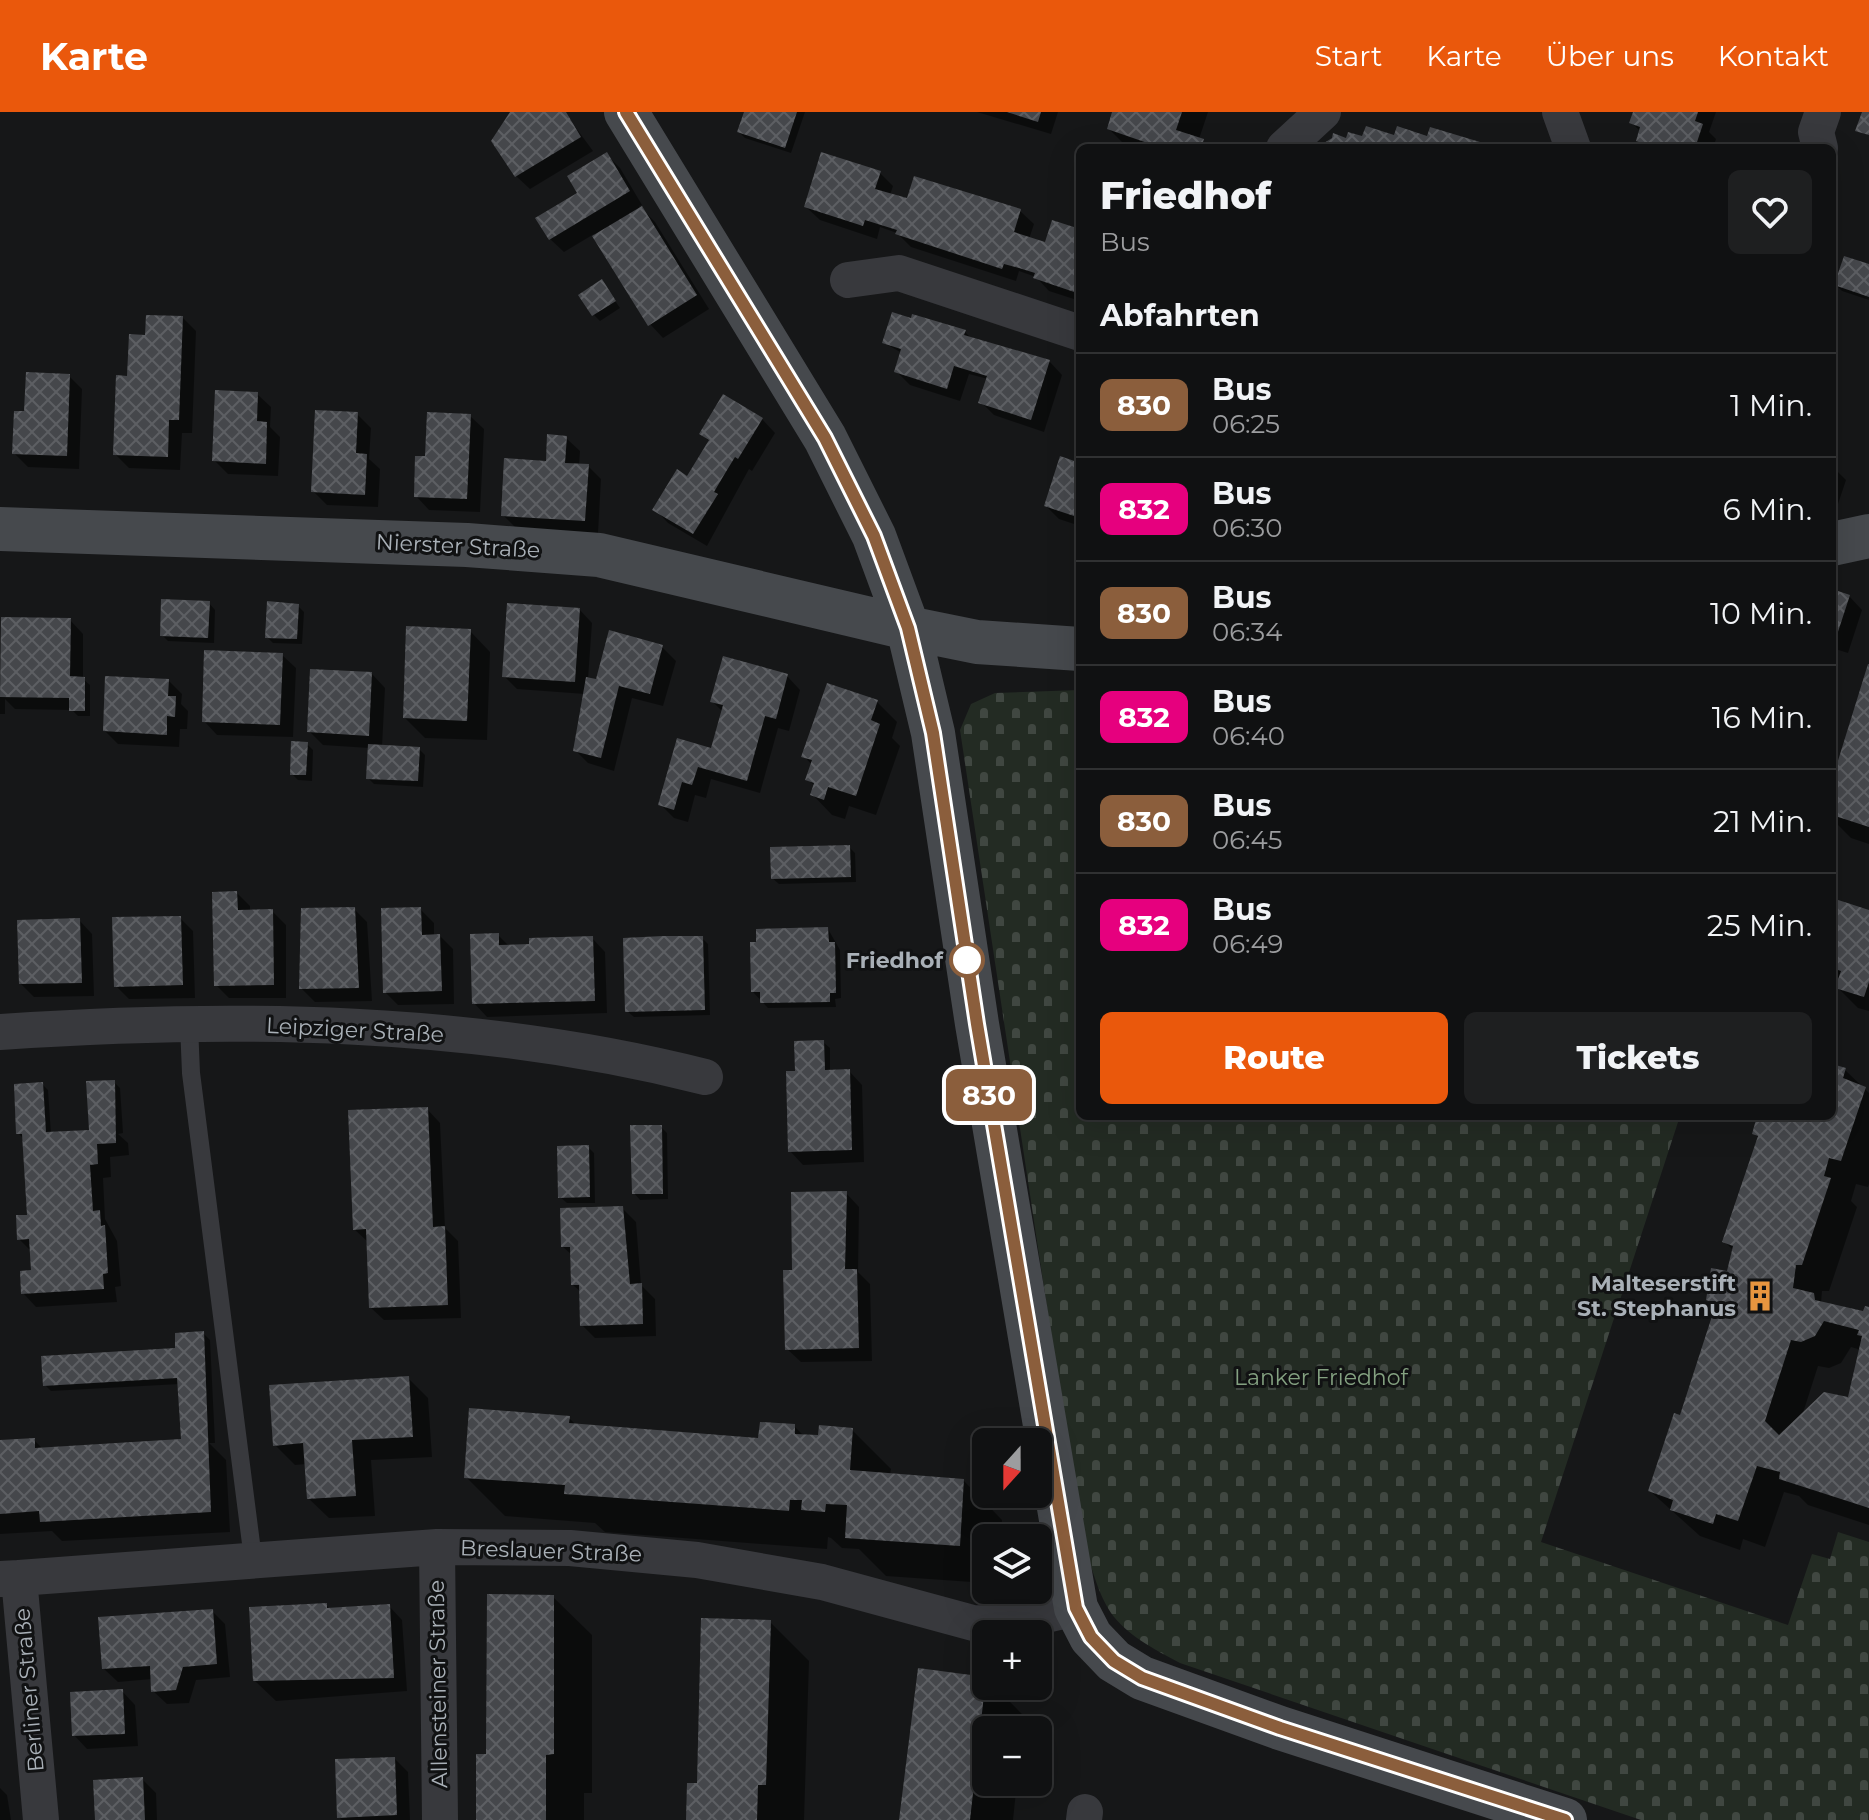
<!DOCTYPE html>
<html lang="de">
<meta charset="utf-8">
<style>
body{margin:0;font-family:Montserrat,sans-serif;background:#1e1f20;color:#f1f3f6;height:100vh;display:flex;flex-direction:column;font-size:30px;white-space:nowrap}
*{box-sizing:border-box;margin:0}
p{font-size:26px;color:#9c9d9f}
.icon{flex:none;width:44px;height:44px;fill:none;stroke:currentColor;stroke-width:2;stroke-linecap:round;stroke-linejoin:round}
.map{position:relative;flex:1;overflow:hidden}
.side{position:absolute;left:1076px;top:32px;width:760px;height:976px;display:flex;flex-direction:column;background:#101112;border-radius:12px;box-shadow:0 8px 32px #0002,0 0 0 2px #303132}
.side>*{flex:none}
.badge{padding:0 16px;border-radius:12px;font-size:28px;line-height:52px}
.needle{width:52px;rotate:201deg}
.tools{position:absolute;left:972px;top:1316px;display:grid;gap:16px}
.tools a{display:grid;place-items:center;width:80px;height:80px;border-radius:12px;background:#101112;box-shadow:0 8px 32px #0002,0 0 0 2px #303132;font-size:40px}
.map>.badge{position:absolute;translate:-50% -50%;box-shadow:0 0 0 4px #fff}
h2{padding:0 24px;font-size:30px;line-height:72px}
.round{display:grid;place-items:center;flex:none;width:84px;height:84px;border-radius:12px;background:#1e1f20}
.headline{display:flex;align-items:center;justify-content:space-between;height:136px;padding:0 24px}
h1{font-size:38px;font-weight:800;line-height:60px}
.button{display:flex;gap:16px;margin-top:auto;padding:16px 24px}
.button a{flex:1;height:92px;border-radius:12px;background:#ea580c;color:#fff;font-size:32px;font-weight:800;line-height:92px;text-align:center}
.button a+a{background:#1e1f20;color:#f1f3f6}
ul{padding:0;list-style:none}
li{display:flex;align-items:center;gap:24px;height:104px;padding:0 24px;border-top:2px solid #303132}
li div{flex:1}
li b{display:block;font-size:30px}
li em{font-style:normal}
li .badge{min-width:88px;font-weight:700;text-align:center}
header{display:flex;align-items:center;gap:48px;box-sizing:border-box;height:112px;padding:0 40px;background:#ea580c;color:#fff}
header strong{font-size:38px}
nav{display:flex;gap:44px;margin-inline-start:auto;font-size:28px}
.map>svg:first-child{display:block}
</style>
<header>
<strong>Karte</strong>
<nav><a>Start</a><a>Karte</a><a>Über uns</a><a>Kontakt</a></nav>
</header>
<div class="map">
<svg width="1869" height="1708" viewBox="0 0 1869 1708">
<defs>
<pattern id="cemetery-stones" width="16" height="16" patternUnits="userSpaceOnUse" patternTransform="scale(2)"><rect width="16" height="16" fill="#232b23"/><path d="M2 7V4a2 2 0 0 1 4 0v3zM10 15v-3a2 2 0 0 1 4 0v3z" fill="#404741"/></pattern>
<pattern id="building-cross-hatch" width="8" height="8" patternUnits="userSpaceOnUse" patternTransform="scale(2)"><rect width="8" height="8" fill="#45474b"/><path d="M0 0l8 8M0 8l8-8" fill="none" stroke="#5d5f63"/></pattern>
</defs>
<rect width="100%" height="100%" fill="#161718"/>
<path fill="url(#cemetery-stones)" d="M1080,578V1004H1680L1541,1430L1788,1513L1812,1442L1830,1447L1838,1420L1869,1430V1708H1641L1180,1551C1104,1511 1105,1500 1081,1421L960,618L971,592L995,581Z"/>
<path fill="#0007" fill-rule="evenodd" d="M512,0L565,1L593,39L530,77L516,64Z
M746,0H805L791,41L745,26L739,20Z
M977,0H1058L1051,22Z
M1114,0H1208L1199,27L1208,36H1128L1109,17Z
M1635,0H1716L1709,20L1716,27L1713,36H1645L1638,29L1641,20L1632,11Z
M1432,17L1489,36H1321L1334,24L1347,28L1428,27Z
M607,43L620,56L642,93L639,94L655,110L709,197L663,226L650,212L594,122L564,140L550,127Z
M880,61L893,74L890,83L905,88L1020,99L1034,112L1029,127L1046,132L1080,119V189L1049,179L1036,165L1019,159L1016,169L911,135L897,121L880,115L877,127L820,108L806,95Z
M1869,154V188L1842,179L1836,173Z
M602,170L620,196L600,209L594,203Z
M183,206L196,219L192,321H182L180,358L129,356L115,342L129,266L147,225Z
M965,220L972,227L1049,249L1062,263L1044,320L994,303L981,290L988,267L969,262L960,289L910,273L896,259L902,241L884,231Z
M69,264L82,277L79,357L28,355L14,341L26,301Z
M257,282L271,295L270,315L280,325L278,364L228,362L214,348Z
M357,302L371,316L369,347L380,357L378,395L327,393L313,379Z
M470,304L484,317L480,400L429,398L416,384L427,346Z
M762,307L775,321L752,359L749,357L707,434L668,411L655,397L688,366L710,330L701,322Z
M566,326L580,339L579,353L588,354L601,367L598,421L516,416L503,403Z
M1080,353V414L1059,407L1046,394Z
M1832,354L1846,368L1832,410Z
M1832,479L1849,484L1862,498L1848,541L1832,536Z
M209,491L215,498L214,531L168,529L162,523Z
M298,494L304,500L302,532L273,531L267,525Z
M579,497L592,511L588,567L597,570L662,535L676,549L663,594L632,586L614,659L588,651L575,638L585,582L517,577L504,564Z
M70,508L83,522V567L90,573V604H78L72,598L15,597L5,587V602H0V566Z
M470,519L490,540L487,628L425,626L405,606Z
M282,543L296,556L293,625L217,623L204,609Z
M1869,556V732L1851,726L1832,707V674Z
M372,562L385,576L382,635L419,637L425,643L423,675L374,672L368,666L369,636L323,633L309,619Z
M787,564L800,578L789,619L778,616L760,681L711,667L706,686L695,683L688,710L674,706L660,692L712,638L723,600L712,589Z
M169,569L182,582L181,592L188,599L187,617H180L179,635L118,632L105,619Z
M877,590L897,610L892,626L900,634L876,703L849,694L845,707L832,703L812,682L815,674L808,668L812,653L804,644Z
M307,632L313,638L312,669L298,668L292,662Z
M849,735L855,741L856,770L779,772L772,766Z
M237,781L250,794V800L272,799L286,813V886H229L216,873Z
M1832,788L1869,800V899L1858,896L1838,876L1839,871L1832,869Z
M354,797L367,810L372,889L315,890L301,876Z
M420,797L434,811V824H440L453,837L454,892L398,893L385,880Z
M180,806L193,819L195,886L129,887L116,874Z
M79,808L92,822L94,884L34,885L21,872Z
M828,817L840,838L841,886L835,887L836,895L768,896L752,879Z
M499,824L509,834L592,826L605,840L607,901L487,905L474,891Z
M702,826L708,832L710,903L634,905L627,899Z
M823,930L830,936V960L849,959L862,973L864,1050L803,1053L790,1039L800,961Z
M1832,954L1845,958L1869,981V1072L1868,1075L1856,1072L1851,1089L1857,1095L1829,1179H1822L1821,1191L1864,1202L1869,1197V1413L1808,1393L1799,1384L1784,1380L1765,1435L1743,1427L1740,1438L1700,1424L1650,1379L1724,1204L1708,1187L1728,1161L1734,1139L1725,1130L1760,1027L1754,1022L1759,1004H1832ZM1851,1235L1861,1238L1849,1288L1802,1304L1818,1254L1829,1256L1841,1251Z
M114,970L120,976L123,1021L118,1022L128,1031L129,1043L110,1045L111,1065L103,1066L105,1107L117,1129L121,1174L115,1175L117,1190L36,1195L23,1181L34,1160L32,1140L19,1127L29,1105L24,1027L18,1021L42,972L48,978L51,1022L91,1019Z
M427,997L440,1011L445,1116L458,1129L461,1206L384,1208L370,1195L368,1130L354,1117Z
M661,1015L667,1021L668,1087L640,1088L634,1081Z
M588,1035L594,1041L595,1091H567L560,1085Z
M846,1081L859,1095L858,1160L870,1172L872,1249L801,1250L787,1237L794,1160Z
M622,1096L636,1110L641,1173L655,1187L656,1224L595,1226L582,1213L581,1180L573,1173L572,1143L563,1135Z
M203,1221L210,1228L215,1331H209L226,1348L230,1420L62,1429L52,1419L0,1422V1330L34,1328L43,1337L186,1329L180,1272L51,1279L45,1273L178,1238Z
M408,1266L428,1286L432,1345L371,1348L375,1404L329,1406L308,1386L306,1352L295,1353L275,1333Z
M569,1306L577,1314L760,1328L794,1314L804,1324L820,1325L852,1318L891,1357L890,1363L964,1369L1002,1408L1001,1426H986V1471L886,1464L859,1437L842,1436L831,1426L828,1425L827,1437L605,1420L595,1411L505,1404L466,1365Z
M553,1485L592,1523V1681H584V1708H478L488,1644Z
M326,1493L330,1497L389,1494L402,1508L407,1579L276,1589L255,1569Z
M212,1499L225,1512L230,1565L196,1568L189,1591L167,1592L153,1579L152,1567L118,1570L104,1557Z
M770,1510L809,1549L804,1708H688L699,1673Z
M920,1558L986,1567V1574H994L1025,1605L1024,1618H986V1670H1017L1013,1708H901Z
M122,1579L135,1593L138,1634L87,1637L74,1623Z
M395,1647L408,1660L410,1708H342L339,1705Z
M142,1667L156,1681L157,1708H97Z
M0,1676L7,1683L11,1708H0Z"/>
<path fill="url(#building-cross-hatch)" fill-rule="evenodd" d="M510,0H566L581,25L515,65L491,29Z
M744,0H797L785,36L737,20Z
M1007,0H1041L1038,10Z
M1112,0H1182L1176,18L1204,27L1201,36H1162L1107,17Z
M1633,0H1698L1695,9L1703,12L1695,36H1656L1636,29L1640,15L1629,11Z
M1862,0H1869V23L1855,19Z
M1366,14L1394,23L1397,14L1427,24L1430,15L1490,33L1316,36L1332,26L1333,21L1346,26L1348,20L1362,24Z
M607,40L630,79L549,128L535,106L577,81L567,64Z
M821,40L881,59L875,77L907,86L914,64L1021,97L1014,120L1045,130L1052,108L1080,117V182L1033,166L1035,161L1019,156L1004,152L1002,157L895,122L897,118L865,108L863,114L804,95Z
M642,94L697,183L648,214L592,124Z
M1844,144L1869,152V185L1834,173Z
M602,167L616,189L592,204L578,183Z
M892,200L911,206L912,202L966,218L964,223L1050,248L1031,308L978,291L987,264L954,254L947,277L894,260L901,237L882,231Z
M146,203L183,204L179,308H169L168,345L113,343L116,263L127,264L129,222L145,223Z
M26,260L70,262L67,344L12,342L14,299H24Z
M215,278L258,280L257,309L267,310L266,352L212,349Z
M723,282L763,306L738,347L735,345L724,363L714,380L718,382L693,422L652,398L677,357L687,364L709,328L699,322Z
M315,298L358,300L356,341L367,342L365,383L311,380Z
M427,300L471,302L467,387L414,385L415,344H425Z
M547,322L567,324L565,351L589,352L585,409L501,404L504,346L546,349Z
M1060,344L1080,351V406L1044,394Z
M1832,477L1850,483L1835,529L1832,528Z
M161,487L210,489L208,526L160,524Z
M267,489L299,492L297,527L265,526Z
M507,491L580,496L575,570L502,565Z
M1,505L71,506L70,564L85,565V599H69V586L0,585Z
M406,514L471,517L467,609L403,606Z
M609,518L663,533L650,582L619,574L601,646L573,639L586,565L596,567Z
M204,538L283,541L280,613L202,610Z
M723,544L788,562L776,607L765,604L747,669L698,655L692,673L682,670L674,698L658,693L677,626L711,636L723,593L710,590Z
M1868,552H1869V715L1832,703V668Z
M310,557L372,560L369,624L307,620Z
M105,564L169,567L168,584H176L175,605L167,604V623L103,619Z
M827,571L878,588L871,608L880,612L856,684L828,675L824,688L810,683L814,671L805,668L812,648L801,645Z
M291,629L308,630L306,663H290Z
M368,632L420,635L418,669L366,667Z
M850,733L851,765L771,767L770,735Z
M237,779L238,798L273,797L274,873L214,874L212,780Z
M1832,786L1869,798V870L1864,885L1835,876L1841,859L1832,856Z
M355,795L359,876L299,877L301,796Z
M421,795L422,823L440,822L442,879L383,881L381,796Z
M181,804L183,873L114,875L112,805Z
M80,806L82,871L19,872L17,808Z
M828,815L829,830H835L836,881H830V890L760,891V880H751L750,830H756V817Z
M499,821V833L529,832V826L593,824L595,889L472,892L470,822Z
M663,824H703L705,898L625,900L623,826Z
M824,928L825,958L850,957L852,1038L788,1040L786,959H795L794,929Z
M1832,952L1846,956L1843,966L1866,975L1841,1049L1829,1046L1824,1064L1831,1066L1802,1153H1796L1793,1176L1814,1181L1815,1188L1863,1199L1865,1194L1869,1195V1396L1779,1367L1780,1360L1757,1354L1738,1409L1716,1402L1713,1412L1670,1398L1673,1388L1648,1379L1674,1301L1680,1303L1713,1201H1719L1720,1193L1706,1188L1711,1156L1727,1159L1733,1134L1722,1130L1758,1024L1752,1022L1757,1004H1832ZM1824,1209L1859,1218L1857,1223L1862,1224L1848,1285L1824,1280L1779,1323L1765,1309L1791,1228L1801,1230L1815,1224Z
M115,968L116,1031L97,1032L98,1052L90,1053L93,1099L100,1098L101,1114L105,1113L108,1161L103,1162L104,1177L21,1182L20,1159L31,1158L29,1127L17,1128L16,1103H27L22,1022H16L14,972L43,970L46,1020L89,1018L86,969Z
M428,995L433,1115L445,1114L448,1193L369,1196L366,1117L353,1118L348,998Z
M630,1013H662L663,1082H632Z
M589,1033L590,1085L558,1086L557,1034Z
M847,1079L845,1157H857L859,1236L785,1238L783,1158H792L791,1080Z
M623,1094L630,1172L642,1171L643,1212L580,1214L579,1173H571L570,1135H561L560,1096Z
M204,1219L211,1400L40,1410L39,1399L0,1402V1328L35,1326V1336L181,1327L177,1266L43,1274L41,1244L175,1236V1221Z
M409,1264L413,1325L352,1328L356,1384L307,1387L303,1331L273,1334L269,1273Z
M469,1296L570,1304L569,1311L758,1326L760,1310L795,1312V1322L818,1323L819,1313L853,1316L850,1358L964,1367L960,1434L845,1426L847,1393L826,1392L825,1400L801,1398L802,1388H790L789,1399L753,1396L564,1382L565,1373L464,1366Z
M487,1482L554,1483V1642L546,1643V1708H476V1642H486Z
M327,1491V1496L390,1492L394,1566L253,1569L249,1495Z
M213,1497L217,1552L183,1555L176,1578L151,1580L150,1554L102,1557L98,1505Z
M701,1506L771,1508L766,1673H758L757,1708H686L687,1671H697Z
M918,1556L986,1565L970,1708H899Z
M123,1577L125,1622L72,1624L70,1580Z
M395,1645L397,1703L337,1706L335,1647Z
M143,1665L145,1708H95L93,1668Z"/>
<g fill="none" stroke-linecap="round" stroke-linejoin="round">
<path stroke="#38393d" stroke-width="18" d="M189,913L191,961L253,1447"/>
<path stroke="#38393d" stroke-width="36" d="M1560,0L1573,36
M1284,36L1323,0
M1820,36L1816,20L1823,0
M848,168L899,161L1080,221
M0,920C235,904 476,907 705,965
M437,1435L440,1708
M19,1466L437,1435L570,1436L697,1448L822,1470L973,1511L1008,1512L1076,1496
M0,1467L19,1466L41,1708
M1084,1708L1085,1700"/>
<path stroke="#46494d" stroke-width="44" d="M626,0L825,326L874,424L908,516L933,621L977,912L1076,1496L1091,1525L1114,1549L1142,1566L1280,1616L1565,1708
M0,417L467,433L599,443L908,516L977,530L1080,537
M1832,432L1869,424"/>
</g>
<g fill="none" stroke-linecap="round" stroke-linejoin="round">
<g stroke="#fff" stroke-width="18">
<path id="line" d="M626,0L825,326L874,424L908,516L933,621L977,912L1076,1496L1091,1525L1114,1549L1142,1566L1280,1616L1565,1708"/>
</g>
<use href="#line" stroke="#8b5e3c" stroke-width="12"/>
</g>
<defs>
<g id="building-bare" transform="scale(2.4)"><path d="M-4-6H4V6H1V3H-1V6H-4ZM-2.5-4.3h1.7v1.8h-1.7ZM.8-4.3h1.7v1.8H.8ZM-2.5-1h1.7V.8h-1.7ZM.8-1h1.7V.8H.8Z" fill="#e8953f" stroke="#111213" stroke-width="2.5" paint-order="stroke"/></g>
</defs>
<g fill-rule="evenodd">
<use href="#building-bare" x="1760" y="1184"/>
</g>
<circle fill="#fff" stroke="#8b5e3c" stroke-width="4" cx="967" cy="848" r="16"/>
<g text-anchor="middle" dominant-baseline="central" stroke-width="6" stroke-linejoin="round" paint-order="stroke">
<g font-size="22" fill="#a9b0b7" stroke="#111213">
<text transform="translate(458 434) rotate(3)">Nierster Straße</text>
<text transform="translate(355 918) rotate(3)">Leipziger Straße</text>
<text transform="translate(551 1439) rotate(2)">Breslauer Straße</text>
<text transform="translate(438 1572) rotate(-91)">Allensteiner Straße</text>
<text transform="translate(29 1578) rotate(-95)">Berliner Straße</text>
</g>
<g font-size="22" font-weight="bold" fill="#a9b0b7" stroke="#111213" text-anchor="end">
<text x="943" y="848">Friedhof</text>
</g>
<g font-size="22" font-weight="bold" fill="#a9b0b7" stroke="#111213" text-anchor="end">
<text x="1736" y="1171">Malteserstift<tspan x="1736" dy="25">St. Stephanus</tspan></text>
</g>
<g font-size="22" fill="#84a181" stroke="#111213">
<text x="1321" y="1265">Lanker Friedhof</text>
</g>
</g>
</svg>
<div class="tools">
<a><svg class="needle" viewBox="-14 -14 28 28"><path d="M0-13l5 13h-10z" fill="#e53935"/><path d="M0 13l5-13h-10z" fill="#9c9d9f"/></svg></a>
<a><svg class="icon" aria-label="layers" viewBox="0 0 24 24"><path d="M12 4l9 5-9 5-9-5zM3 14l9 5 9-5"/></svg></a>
<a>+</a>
<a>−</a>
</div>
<b class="badge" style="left:989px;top:983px;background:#8b5e3c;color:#fff">830</b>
<section class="side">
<div class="headline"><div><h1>Friedhof</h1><p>Bus</p></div><a class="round"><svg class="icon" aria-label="heart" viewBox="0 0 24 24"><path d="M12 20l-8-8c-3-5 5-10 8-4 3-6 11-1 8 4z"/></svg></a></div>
<h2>Abfahrten</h2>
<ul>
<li><span class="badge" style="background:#8b5e3c;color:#fff">830</span><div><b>Bus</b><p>06:25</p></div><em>1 Min.</em></li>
<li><span class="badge" style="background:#e6007e;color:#fff">832</span><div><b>Bus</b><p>06:30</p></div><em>6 Min.</em></li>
<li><span class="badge" style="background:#8b5e3c;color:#fff">830</span><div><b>Bus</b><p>06:34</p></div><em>10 Min.</em></li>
<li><span class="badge" style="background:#e6007e;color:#fff">832</span><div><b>Bus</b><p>06:40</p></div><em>16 Min.</em></li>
<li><span class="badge" style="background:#8b5e3c;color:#fff">830</span><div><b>Bus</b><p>06:45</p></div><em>21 Min.</em></li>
<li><span class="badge" style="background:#e6007e;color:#fff">832</span><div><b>Bus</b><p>06:49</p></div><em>25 Min.</em></li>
</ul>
<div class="button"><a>Route</a><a>Tickets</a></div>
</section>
</div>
